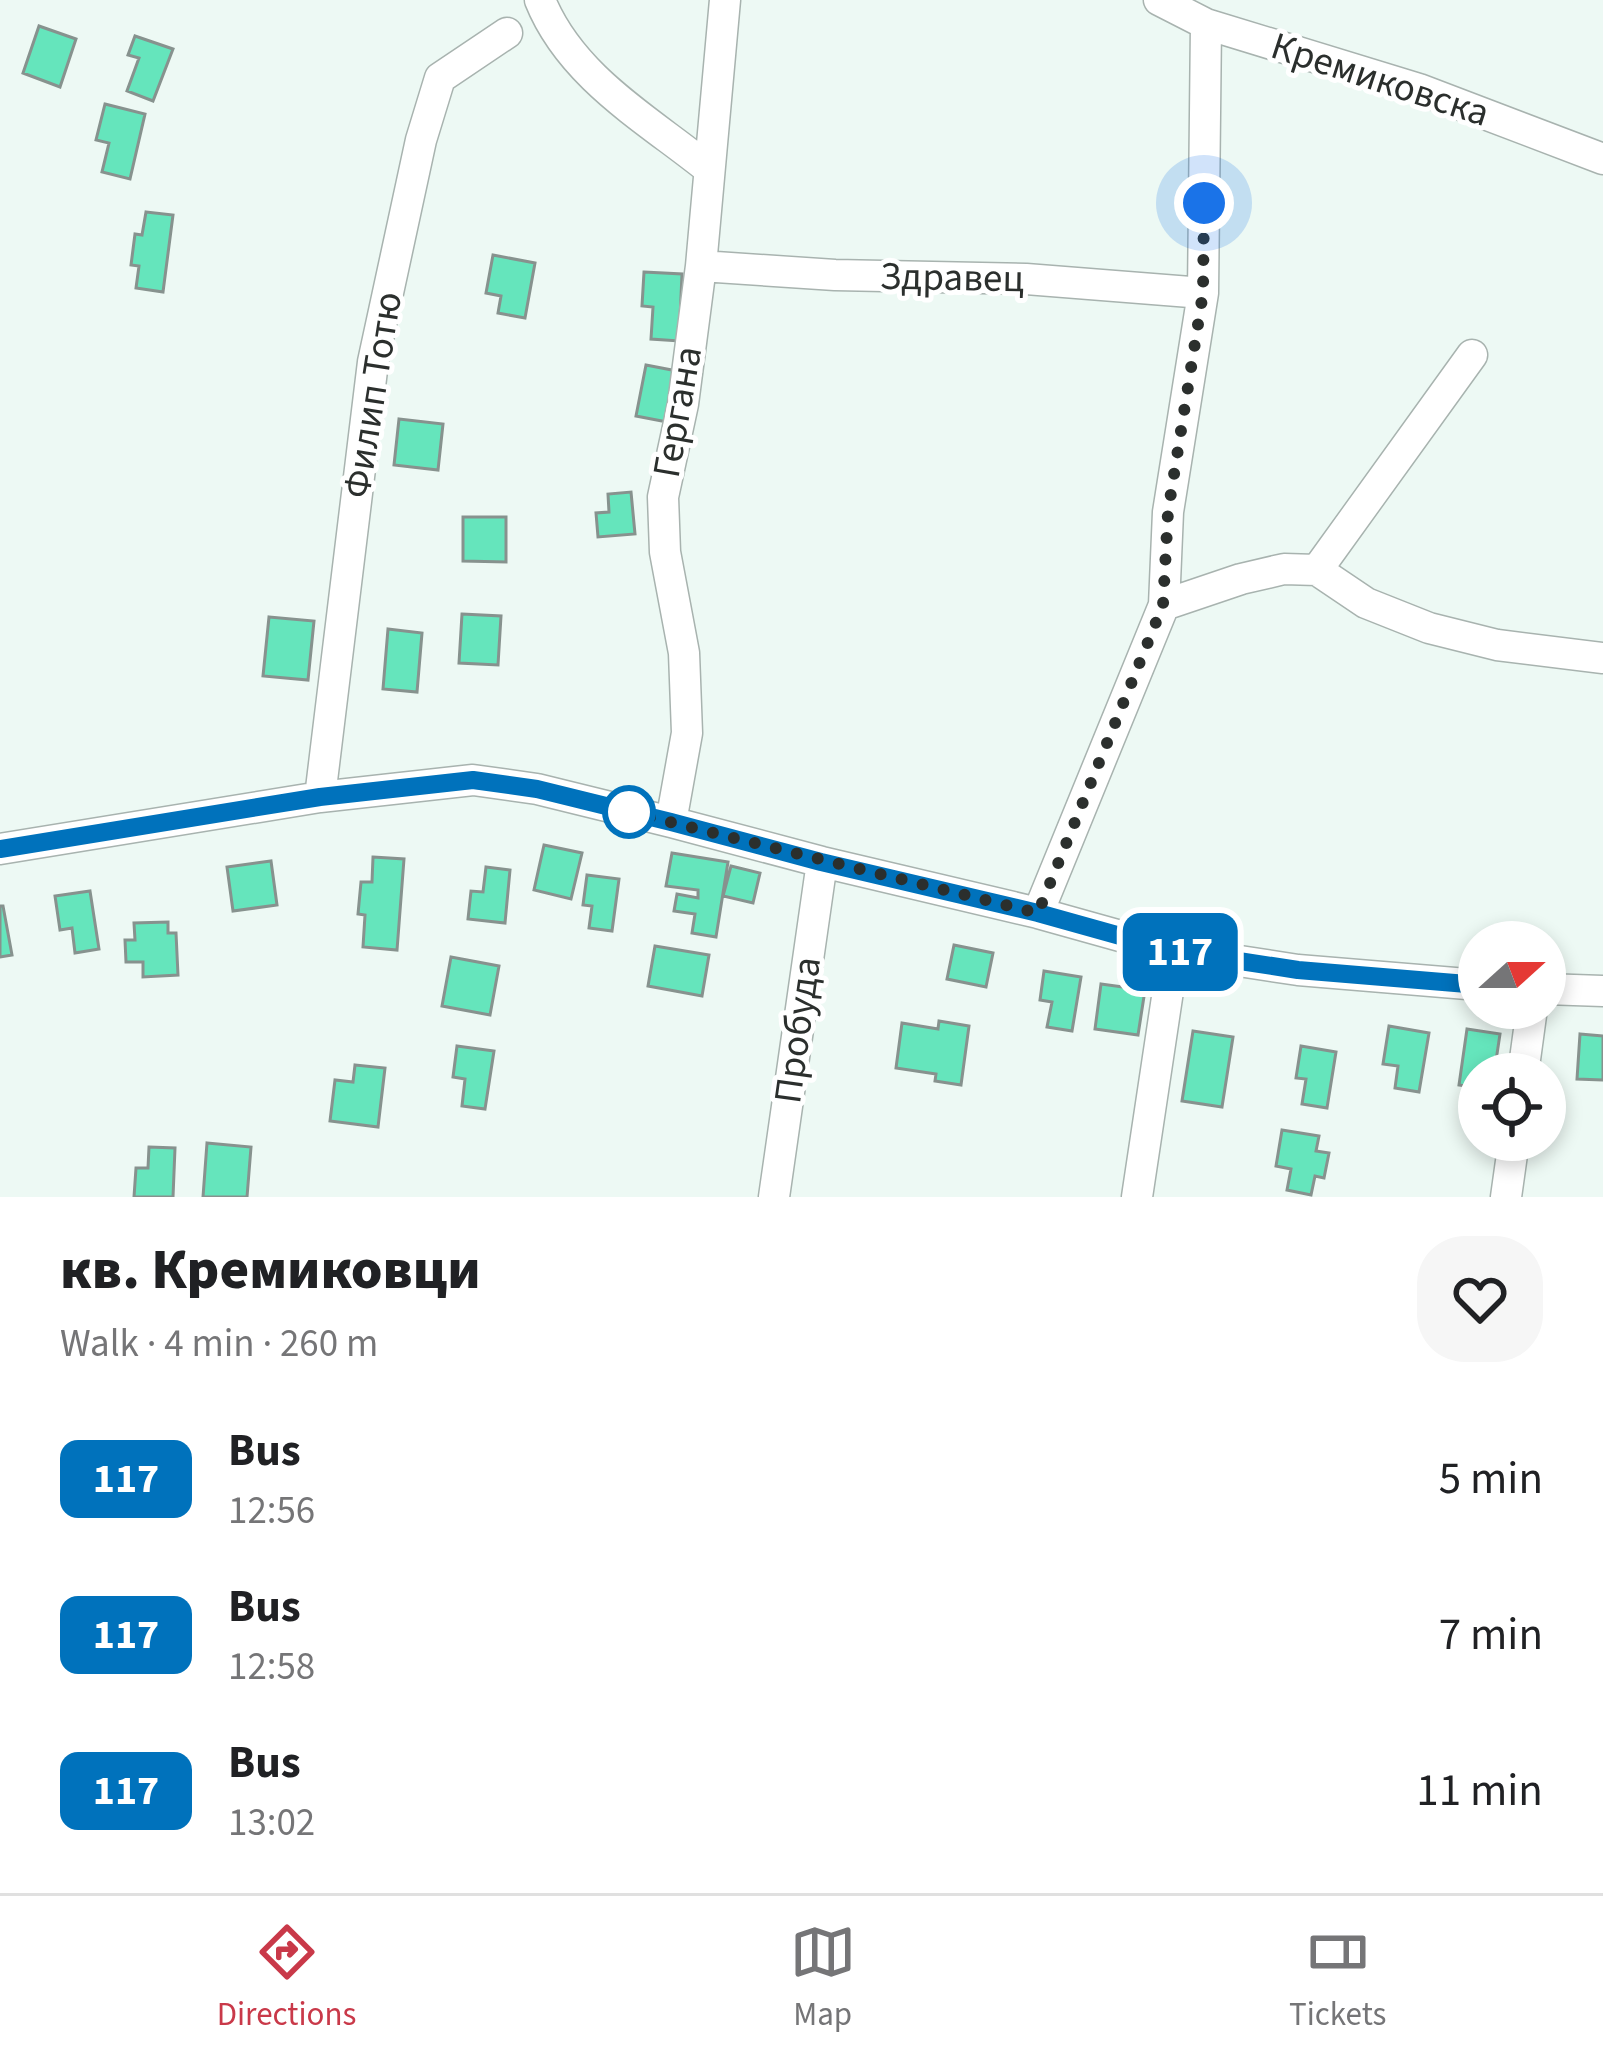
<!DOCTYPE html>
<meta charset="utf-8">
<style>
body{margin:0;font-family:"Source Sans 3",sans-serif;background:#f6f6f6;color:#202124;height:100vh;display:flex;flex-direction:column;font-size:45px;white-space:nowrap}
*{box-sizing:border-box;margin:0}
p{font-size:39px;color:#757577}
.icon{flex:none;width:66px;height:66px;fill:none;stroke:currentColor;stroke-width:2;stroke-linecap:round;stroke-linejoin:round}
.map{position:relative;height:1197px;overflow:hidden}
.details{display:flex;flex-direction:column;background:#fff;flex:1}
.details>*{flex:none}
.badge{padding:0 24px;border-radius:18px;font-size:42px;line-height:78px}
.needle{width:78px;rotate:69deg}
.buttons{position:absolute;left:1458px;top:921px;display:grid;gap:24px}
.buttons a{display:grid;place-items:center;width:108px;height:108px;border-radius:50%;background:#fff;box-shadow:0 6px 18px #0003;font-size:60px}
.you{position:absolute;width:60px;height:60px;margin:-30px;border:9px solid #fff;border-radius:50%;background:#1a73e8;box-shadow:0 0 0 18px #1a73e833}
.map>.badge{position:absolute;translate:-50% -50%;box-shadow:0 0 0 6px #fff}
.round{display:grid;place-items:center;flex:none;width:126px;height:126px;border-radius:48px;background:#f6f6f6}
.headline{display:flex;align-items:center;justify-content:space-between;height:204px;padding:0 60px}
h1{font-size:57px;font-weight:800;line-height:90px}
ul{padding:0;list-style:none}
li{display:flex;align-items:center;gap:36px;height:156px;padding:0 60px}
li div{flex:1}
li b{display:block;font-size:45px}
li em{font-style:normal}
li .badge{min-width:132px;font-weight:700;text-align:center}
.tabs{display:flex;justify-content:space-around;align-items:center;height:168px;border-top:3px solid #e0e0e0;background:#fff;font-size:33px;color:#757577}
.tabs a{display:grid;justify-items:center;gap:6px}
.tabs .active{color:#c93949}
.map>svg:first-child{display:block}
</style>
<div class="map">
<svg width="1603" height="1197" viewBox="0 0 1603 1197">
<rect width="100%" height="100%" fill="#edf9f4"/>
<path fill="#65e5bc" stroke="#87928e" stroke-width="3" d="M39,26L76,39L60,87L23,73Z
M135,36L173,49L153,101L127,91L139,58L128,55Z
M105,104L145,114L130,179L102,172L109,143L96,140Z
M146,212L173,215L163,292L136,288L139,266L131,265L135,234L142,235Z
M493,255L535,263L525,318L498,313L501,296L486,293Z
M644,272L682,274L679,341L651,339L653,307L642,306Z
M646,365L677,371L667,422L636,416Z
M399,419L443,424L438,470L394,465Z
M631,492L635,534L598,537L596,513L609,512L608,494Z
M463,517H506V562L463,561Z
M462,614L501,616L498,665L459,663Z
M269,617L314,621L308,680L263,676Z
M388,629L422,633L417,692L383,689Z
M544,845L582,853L571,899L534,890Z
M672,853L728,862L716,937L692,933L695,914L674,911L677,894L698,898V890L666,886Z
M373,857L404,859L397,950L363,947L365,915L358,914L361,882H372Z
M271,861L277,905L233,911L227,867Z
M731,866L760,873L753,903L723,896Z
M486,867L510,870L505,923L468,919L471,891L483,892Z
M587,875L619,879L612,931L589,928L592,906L583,905Z
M90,891L99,949L75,953L72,928L60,930L55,896Z
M0,906H3L12,955L0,957Z
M168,922V933H176L178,975L143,977V962H126L125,940H135L134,923Z
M954,945L993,953L986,987L947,979Z
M655,946L709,955L702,996L648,986Z
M451,957L499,966L490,1015L442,1006Z
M1044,971L1081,977L1072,1031L1047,1027L1052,1002L1040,1000Z
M1101,984L1145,990L1138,1035L1095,1029Z
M939,1021L969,1026L961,1085L935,1081L936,1074L896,1068L902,1023L938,1029Z
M1389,1026L1429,1033L1419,1092L1395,1088L1398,1066L1383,1064Z
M1467,1029L1500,1034L1494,1074H1479V1088L1459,1085Z
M1193,1031L1233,1037L1222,1107L1182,1101Z
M1580,1034L1603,1036V1080L1577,1079Z
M457,1046L494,1051L485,1109L462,1106L465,1079L453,1077Z
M1301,1046L1336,1052L1327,1108L1302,1104L1306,1079L1296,1078Z
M355,1065L385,1068L378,1127L330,1121L335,1080L353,1082Z
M1282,1130L1319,1136L1316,1151L1329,1153L1324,1178L1315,1176L1311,1195L1287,1190L1291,1169L1276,1166Z
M207,1143L251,1147L247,1197H203Z
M149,1147L175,1148L173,1197H134L136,1168H148Z"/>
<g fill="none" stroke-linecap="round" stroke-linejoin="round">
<g stroke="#a8b3af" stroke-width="33">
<path id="minor" d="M540,0C571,77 647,119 709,169
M1159,0L1206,24L1419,89L1603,159
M701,266L835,275L1026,279L1203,293
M1317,570L1472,355
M1164,605L1241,579L1284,569L1317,570L1366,603L1429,628L1497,645L1603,658
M320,797L373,362L421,140L440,78L507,33
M671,822L687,733L684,653L665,552L663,497L683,404L701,266L725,0
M0,849L320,797L473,780L537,789L671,822L822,862L1038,913L1174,951L1298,970L1479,985
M1038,913L1164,605L1168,512L1203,293L1206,24
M1545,989L1603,991
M1523,1074L1532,1008
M774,1197L822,862
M1137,1197L1174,951
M1506,1197L1514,1140"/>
</g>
<use href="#minor" stroke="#fff" stroke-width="30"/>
</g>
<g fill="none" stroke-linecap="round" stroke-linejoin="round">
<g stroke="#fff" stroke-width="27">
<path id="line" d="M0,849L320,797L473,780L537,789L671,822L821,862L1038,913L1174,951L1298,970L1479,985"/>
</g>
<use href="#line" stroke="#0072bc" stroke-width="18"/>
<path stroke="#2b2f2d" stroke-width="12" stroke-dasharray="0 21.6" d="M629,812L1038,913L1163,605L1168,512L1203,293L1204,203"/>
</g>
<circle fill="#fff" stroke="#0072bc" stroke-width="6" cx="629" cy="812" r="24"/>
<g text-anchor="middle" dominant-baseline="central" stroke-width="10" stroke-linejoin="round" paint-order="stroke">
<g font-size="39" fill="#2b2f2d" stroke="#fff">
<text transform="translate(1380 80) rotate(18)">Кремиковска</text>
<text transform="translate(952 278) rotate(1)">Здравец</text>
<text transform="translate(373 395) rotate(-81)">Филип Тотю</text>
<text transform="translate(678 412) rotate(-80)">Гергана</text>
<text transform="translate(798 1030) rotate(-82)">Пробуда</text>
</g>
</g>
</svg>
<div class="buttons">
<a><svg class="needle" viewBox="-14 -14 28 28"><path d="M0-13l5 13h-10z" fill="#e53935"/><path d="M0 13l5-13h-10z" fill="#757577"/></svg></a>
<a><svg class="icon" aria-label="locate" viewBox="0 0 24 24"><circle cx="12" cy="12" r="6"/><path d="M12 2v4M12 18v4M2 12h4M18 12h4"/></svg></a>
</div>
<div class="you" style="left:1204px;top:203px"></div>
<b class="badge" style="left:1180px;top:952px;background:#0072bc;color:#fff">117</b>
</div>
<section class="details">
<div class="headline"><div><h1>кв. Кремиковци</h1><p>Walk · 4 min · 260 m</p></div><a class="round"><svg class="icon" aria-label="heart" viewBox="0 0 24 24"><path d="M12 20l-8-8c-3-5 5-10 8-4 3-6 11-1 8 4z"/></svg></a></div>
<ul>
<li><span class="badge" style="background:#0072bc;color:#fff">117</span><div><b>Bus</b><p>12:56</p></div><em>5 min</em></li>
<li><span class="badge" style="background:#0072bc;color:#fff">117</span><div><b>Bus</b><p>12:58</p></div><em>7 min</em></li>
<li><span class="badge" style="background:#0072bc;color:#fff">117</span><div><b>Bus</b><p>13:02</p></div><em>11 min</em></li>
</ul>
</section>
<nav class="tabs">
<a class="active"><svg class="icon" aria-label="directions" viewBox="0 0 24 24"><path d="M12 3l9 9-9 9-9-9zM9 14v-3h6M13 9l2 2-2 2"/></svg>Directions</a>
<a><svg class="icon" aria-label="map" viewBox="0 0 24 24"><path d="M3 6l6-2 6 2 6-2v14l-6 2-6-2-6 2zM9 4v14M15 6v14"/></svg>Map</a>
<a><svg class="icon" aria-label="tickets" viewBox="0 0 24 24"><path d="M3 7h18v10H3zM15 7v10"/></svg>Tickets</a>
</nav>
